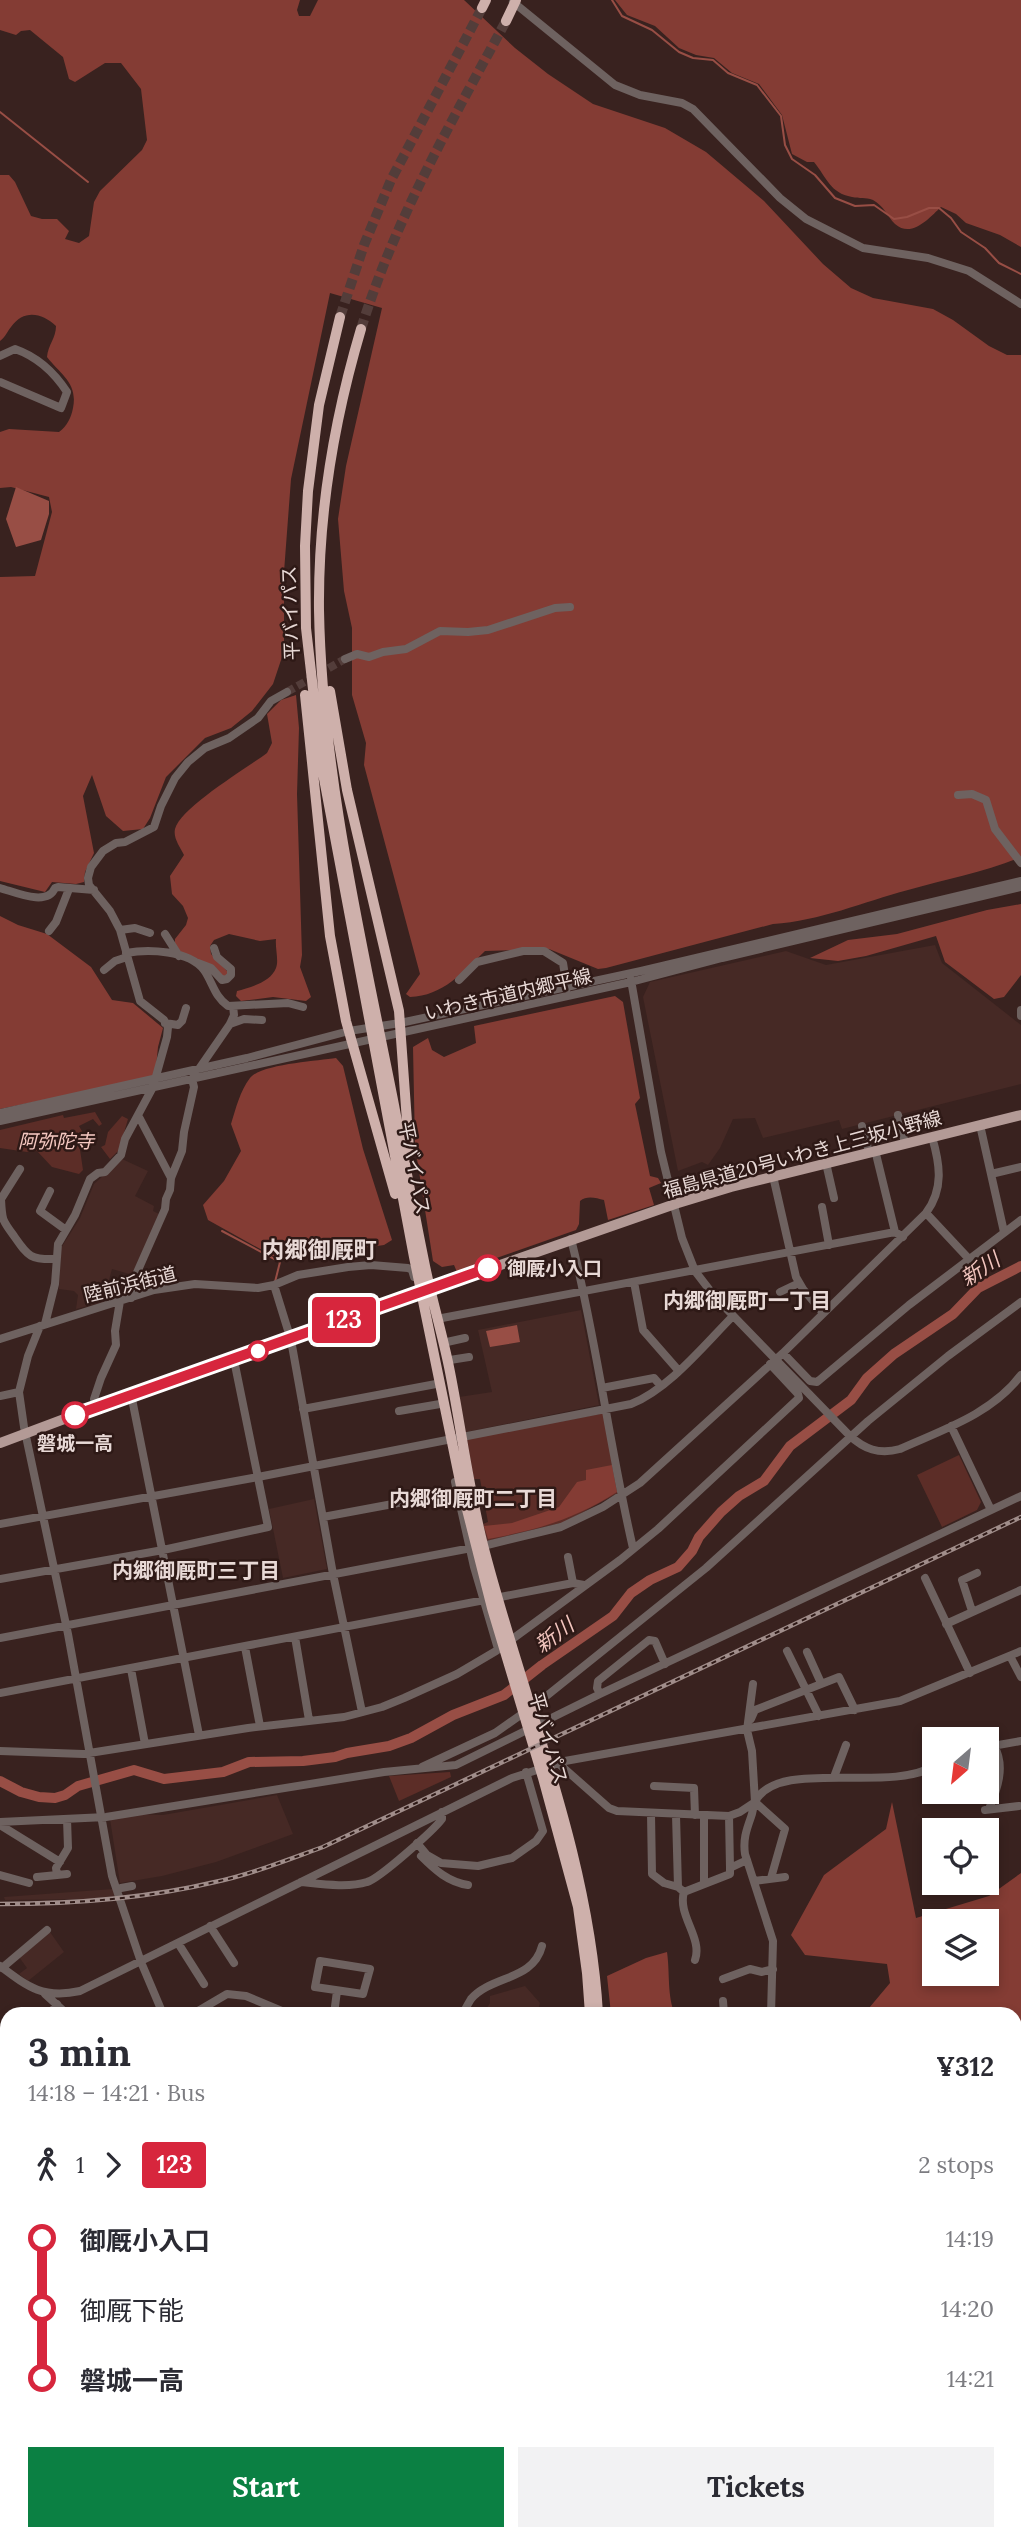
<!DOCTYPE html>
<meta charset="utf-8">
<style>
body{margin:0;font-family:Lora,"Noto Sans JP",serif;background:#f2f2f3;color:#2b2b33;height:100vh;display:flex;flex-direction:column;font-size:26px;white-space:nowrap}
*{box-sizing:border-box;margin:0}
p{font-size:23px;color:#7c7c81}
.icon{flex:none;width:38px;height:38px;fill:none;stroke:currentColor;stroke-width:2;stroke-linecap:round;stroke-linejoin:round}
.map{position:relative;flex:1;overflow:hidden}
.panel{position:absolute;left:0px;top:2007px;width:1022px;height:534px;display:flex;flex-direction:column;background:#fff;border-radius:21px 21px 0 0;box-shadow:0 4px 10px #0003}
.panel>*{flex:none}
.badge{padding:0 14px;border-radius:5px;font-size:24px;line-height:46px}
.needle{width:46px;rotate:208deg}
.tools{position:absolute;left:922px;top:1727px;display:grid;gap:14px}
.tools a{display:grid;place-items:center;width:77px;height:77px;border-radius:0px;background:#fff;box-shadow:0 4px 10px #0003;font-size:35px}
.map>.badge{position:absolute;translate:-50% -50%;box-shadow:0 0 0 4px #fff}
.legs{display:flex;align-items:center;gap:10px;height:77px;padding:0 28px;font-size:23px}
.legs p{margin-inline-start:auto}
.summary{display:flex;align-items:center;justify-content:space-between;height:119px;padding:0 28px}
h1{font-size:38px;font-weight:700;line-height:52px}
.cta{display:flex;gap:14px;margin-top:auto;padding:14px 28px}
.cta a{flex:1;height:80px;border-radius:0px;background:#0b8043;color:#fff;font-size:28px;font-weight:700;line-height:80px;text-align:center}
.cta a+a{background:#f2f2f3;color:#2b2b33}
ul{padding:0 28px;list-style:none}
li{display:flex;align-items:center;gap:24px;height:70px;font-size:26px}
li i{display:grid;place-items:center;width:10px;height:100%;margin:0 9px;background:currentColor}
li i::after{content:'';width:18px;height:18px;margin:-9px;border:5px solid;border-radius:50%;background:#fff}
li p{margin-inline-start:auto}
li:first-child i{background:linear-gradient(#0000 50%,currentColor 0)}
li:last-child i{background:linear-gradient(currentColor 50%,#0000 0)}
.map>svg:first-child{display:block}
</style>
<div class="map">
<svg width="1021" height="2540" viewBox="0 0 1021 2540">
<rect width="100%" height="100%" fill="#39221f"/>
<path fill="#462925" d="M935,945L942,963L1021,1025V1084L842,1129L839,1120L763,1138L755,1118L733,1119L720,1148L708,1165L702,1162L678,1171L643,997L650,982L786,951L826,965Z
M122,1159L148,1171L135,1196L154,1206L153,1211L159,1214L133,1275L112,1269L103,1302L76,1309L78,1295L74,1291L59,1289L61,1248L80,1218L94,1184Z
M581,1310L599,1405L466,1432L459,1397L492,1392L478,1330Z
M314,1499L327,1569L283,1578L269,1509Z
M277,1795L293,1834L216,1862L162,1876L120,1883L110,1819L131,1814L163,1815Z
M113,1889L115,1896L88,1899L5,1900L4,1897Z
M50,1932L64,1952L28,1981L19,1974L27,1968L19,1957Z
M525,1986L540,2003L537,2014H483L490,2003V1996Z"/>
<path fill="#5c2d27" d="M95,1112L102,1124L99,1126L93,1119L79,1126L83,1133L78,1136L83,1170L79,1174L52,1167L37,1151L27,1152L0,1148V1130L63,1115L64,1118Z
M122,1116L128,1119L119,1150L110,1159L101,1147L105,1145L108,1132Z
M605,1413L618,1493L565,1522L487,1541L483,1524L488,1522L480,1479H474L467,1439Z
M959,1455L981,1502L977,1510L942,1527L917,1475Z
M450,1772L451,1777L399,1801L389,1776Z"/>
<path fill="#843c34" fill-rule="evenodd" d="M0,0H300L297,10L299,16H310L318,0H464L515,48L548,74L593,104L665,128L706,152L764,201L823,264L851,288L873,298L933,309L953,320L989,346L1007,355H1021V857C985,872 946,879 908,890C863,902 820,921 773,924L606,968L598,969L549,949L485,951C463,972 443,996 410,997L406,994L420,974L364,765L366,743L352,695V628L344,591L338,519L346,466L382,308L330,293L291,479L284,572V651L273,684L252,711L231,728L205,738L166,777L150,818L143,829L123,831L106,816L92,775L83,796L94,853L85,872L84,882L76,884L52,882L45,892L0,881V577L35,576L52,512L49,497L11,487L0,488V432L9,429L59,432C67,426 71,418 73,408C78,383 61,375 47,357C48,345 56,338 56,326C42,313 24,309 11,327C7,332 6,336 0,341V175H9L15,182L31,216L42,219H57L69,231L65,239L79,243L89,236L94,202L100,191L142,150L147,140L141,89L121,63H105L75,82L69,79L63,57L30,30L21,31L16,35L0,30Z
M615,0H1021V247L1000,235L966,223L956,214L941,207C930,217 912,239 895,224C887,216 884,206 873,200C865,197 860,199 852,197C830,193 827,178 814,162H807L792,154L782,115L759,84L732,73L714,58L696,55L679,48L655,26L627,15Z
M296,695L299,728L297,794L302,955L300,967L311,997L306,1001L273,997L241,1001L236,996L237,991C249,988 271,982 276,968C279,961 275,948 276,939L260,941L229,934L214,940L210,946L211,954L227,971L228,974L224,978L183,954L175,946V939L186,925L188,918L183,906L172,894L170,876L184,855C180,847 173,838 175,829C181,807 247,768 267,753L272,743L267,714L281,700Z
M1021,904V975L1004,997L994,999L945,962L936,936L866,956L838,961L810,958L848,940L897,934L987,910Z
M0,916L18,925L47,934L91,967L112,1000L133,1003L163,1028L158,1047L155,1077L0,1109Z
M615,996L623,1002L640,1098L635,1104L650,1176L658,1178L661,1183L649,1188L654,1205L608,1220L604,1200C596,1198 587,1195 580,1201L579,1224L576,1230L457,1272L454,1265L442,1267L433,1261L415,1146L413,1047L428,1038L432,1050L444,1057L476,1043L474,1026Z
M336,1058L343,1066L363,1149L392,1240L384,1245L280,1260L208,1220L203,1205L224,1181L241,1151L231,1124C236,1108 240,1091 250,1078C261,1064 317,1061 336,1058Z
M612,1465L617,1492C575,1519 537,1530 488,1539L484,1526L512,1523L559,1507L577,1482L586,1480V1470Z
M892,1802L916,1918L989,1896L1021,1873V2259L1015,2255V2014H864L890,1983L887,1964L805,1955L791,1935L824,1875L886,1829ZM934,1922H987V1974H934Z
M667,1952C670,1972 667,1997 675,2014H611L607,1976L646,1958Z
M0,2045L7,2053V2323H0Z
M1015,2296L1021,2299V2479L1015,2473Z
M255,2534H542L550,2540H260Z
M814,2534H925L926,2540H822Z"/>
<path fill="#984e45" d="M16,487L49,501V514L41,540L16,547L6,519Z
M517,1325L520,1342L490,1347L486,1331Z"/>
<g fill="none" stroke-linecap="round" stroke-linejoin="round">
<path stroke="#984e45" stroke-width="2" d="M612,0L622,16L652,30L679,52L693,58L713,60L728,73L757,85L781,116L785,145L792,159L815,175L835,198L855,206L874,205L894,219L907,217L929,208H939L951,218L961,232L985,248L999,263L1021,274
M0,112L88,182
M222,1231L280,1262L275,1282
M225,2534L234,2540"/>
<path stroke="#984e45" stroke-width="10" d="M0,1781L21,1792L39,1797L55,1798L65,1795L78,1786L134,1770L164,1779L223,1772L249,1762L303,1761L335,1757L347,1753L389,1746L411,1738L453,1715L504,1695L542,1665L613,1616L631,1593L650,1580L678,1567L692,1551L699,1537L721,1512L739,1496L764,1481L790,1446L851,1400L867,1378L894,1354L953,1314L978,1288L1021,1266"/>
<path stroke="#533d3a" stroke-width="8" stroke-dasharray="8 4" stroke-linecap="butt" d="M287,692L345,659"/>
<path stroke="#533d3a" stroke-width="10" stroke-dasharray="10 5" stroke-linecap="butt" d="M340,317L364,245L391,180L482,8
M361,329C395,219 452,121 506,21"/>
<path stroke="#6e6260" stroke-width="8" d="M513,2L615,85L640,95L682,103L693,109L780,198L806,219L863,248L928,258L969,271L1021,304
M0,356L15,349C38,357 54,372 67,392L61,408L0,382
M345,659L357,654L369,657L383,652L406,649L440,631L468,632L488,630L555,608L570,607
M958,795L972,794L986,800L995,829L1021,863
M0,888C15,892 47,907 55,888L58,887L94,890
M120,930L135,928L150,933
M49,931L56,922L69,889
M165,934L179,956
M126,953C148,949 189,950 204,970C213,983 214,996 228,1006L288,1003L303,1007
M198,963L211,968L222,980L227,979L231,975V969L217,957L214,948
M104,970L115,961L127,957
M459,980L477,962L523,951H544L563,963L567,988
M631,980L661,1152L682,1238L695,1271L715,1297L849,1435C864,1449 879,1455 900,1449C942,1430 992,1414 1021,1375
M1021,1010V1016
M165,1023L178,1025L182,1021L186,1008
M230,1024L244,1019L262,1020
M0,1113L247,1058L349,1031L400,1023L641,971L1021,881
M138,1115L171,1178
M898,1115L905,1143
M0,1121L631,982L722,958L1021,887
M980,1125L1004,1232
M862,1126L869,1152
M875,1150L895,1232
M826,1163L834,1198
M20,1169L1,1199C2,1220 2,1220 14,1236C28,1256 30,1260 56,1259
M991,1174L1021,1167
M773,1176L796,1277L803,1289L823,1313
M50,1191L40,1211L66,1230
M822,1207L829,1245
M926,1213L969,1259
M571,1239C597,1341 609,1445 633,1548
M634,1282L643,1330L678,1370
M274,1285L291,1340L333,1574L362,1712
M780,1292L799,1283
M131,1298V1286L165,1209L166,1199L170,1190L171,1178L182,1151L184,1132L194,1087L192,1079L230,1024L234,1015L233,1006
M442,1318L895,1232L903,1237
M45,1324L55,1284L58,1244L75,1215L90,1179L98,1173L105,1172L121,1155L125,1139L153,1087L167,1037L168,1027L164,1020L140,1001L120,930L110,911L89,885L88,878L91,867L103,851L116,843L125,842L154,827L161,806L175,778L188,762L205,748L229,738L258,718L271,701L287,692
M40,1326L28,1356L19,1392L24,1427L68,1634L112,1876L141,1962L163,2014
M0,1339L154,1290L195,1284L258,1288L274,1285L298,1275L348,1267L371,1265L408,1268L412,1270L414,1277
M447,1342L465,1338
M783,1353L810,1381L817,1382L909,1305L1021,1220
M450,1360L469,1357
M602,1388L654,1378L661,1386
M131,1394L199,1735
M0,1396L19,1392
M96,1407L94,1399L101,1378L116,1345L115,1331L120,1301
M303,1409L436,1384
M399,1411L440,1404
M951,1426L991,1510
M455,1482L474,1567L498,1649
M323,1517L457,1492
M0,1524L258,1477L631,1404C669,1389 704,1345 733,1316
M568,1557L573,1583
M925,1578L970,1673
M0,1579L163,1550L268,1527L234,1360
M972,1611L962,1580L977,1573
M946,1624L1021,1590
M295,1637L309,1720
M0,1638L487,1545L561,1527L603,1507L640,1483L783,1353L926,1213C944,1189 940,1164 932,1137
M245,1647L260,1726
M787,1651L819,1716
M807,1652L821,1683
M1010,1656L1021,1677
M131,1669L145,1744
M753,1684L747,1730L752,1751L755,1802L785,1829L771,1878
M0,1693L573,1583L584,1585
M600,1694L597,1688L598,1681L649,1640L655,1641L665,1664
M751,1719L755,1710L839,1677L855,1710
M987,1747L1021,1741
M0,1751L83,1754L248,1728L344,1717L382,1707L404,1698L457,1674L496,1651L620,1560L658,1529L799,1398L798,1394L770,1364
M558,1763L609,1808L617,1811L729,1816L740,1812L755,1802
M422,1767L495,1733L539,1702L706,1568L868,1421L948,1356L1021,1302
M834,1777L846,1745
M654,1786L694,1788L695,1815
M989,1809C997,1790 1006,1766 994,1746
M985,1810L1019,1806
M651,1814L652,1874L664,1883L678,1887
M676,1815L678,1887L684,1892C677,1915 703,1938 695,1960
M704,1815V1884
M729,1816L730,1868L747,1860
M0,1822L106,1817L384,1772L456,1765L600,1694L1021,1496
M0,1825L60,1862
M417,1843L427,1855L441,1863L478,1866L512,1858L536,1841L543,1831L526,1772
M421,1856C435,1870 448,1882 468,1885
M0,1875L29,1883
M57,1875L56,1868L68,1848L67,1819
M37,1877L67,1874
M754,1881L785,1877
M301,1882C321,1884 348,1888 367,1882C379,1879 434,1830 442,1819V1812
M121,1888L132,1886
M684,1892L730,1874V1868
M210,1926L234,1963
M178,1943L204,1984
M320,1961L370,1969L363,1994L315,1987Z
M0,1966C28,1987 43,1999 80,1991L512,1778L565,1761L900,1701L1021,1651
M2,1968L47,1930
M723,1979L750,1969L762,1972L773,1969
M45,1994L67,2014
M723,2001L724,2014
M50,2014L57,2004
M193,2014L227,1994L246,1996L289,2014
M334,2014L337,1991
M394,2014H408
M463,2014C465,2009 468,2004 471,1999C492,1975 533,1981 542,1946
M771,2014L773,1941L745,1854C743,1840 746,1831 751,1817C753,1812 753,1806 755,1802C777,1757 889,1794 934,1766
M0,2331H7
M0,2389L7,2392
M3,2523L7,2524
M126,2534L144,2540
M801,2534L811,2540
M20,2540L22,2534"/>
<path stroke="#b39a96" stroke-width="10" d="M0,1443L131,1394L675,1204L731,1187L1021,1115"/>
<path stroke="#ceb0ab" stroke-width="10" d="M482,8L486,0
M506,21L516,0
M340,317L319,405L308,491L305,546L306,628L322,768L414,1257L461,1486L492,1608L543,1778L578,1907L587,1973L590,2014
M361,329C334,420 318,514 319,610C322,776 362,942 394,1105C404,1159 414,1212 425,1266C432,1300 442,1333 449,1367C461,1426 468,1486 483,1545C523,1701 589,1853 598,2014
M330,691L347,790L399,1011L409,1149
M305,695L330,936L346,1021L395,1194
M648,2534L650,2540
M660,2534L662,2540"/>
<g stroke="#a08d8a" stroke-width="4.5">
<path id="rail" d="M0,1904C73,1904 144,1899 215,1882C252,1874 287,1860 323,1847L1021,1517"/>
</g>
<use href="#rail" stroke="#2e1916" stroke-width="2" stroke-dasharray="5" stroke-linecap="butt"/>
</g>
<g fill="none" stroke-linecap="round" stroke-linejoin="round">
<g stroke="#fff" stroke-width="16">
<path id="line-1" d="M75,1415L488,1268"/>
</g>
<use href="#line-1" stroke="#d7263d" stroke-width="10"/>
</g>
<g fill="#fff" stroke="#d7263d" stroke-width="3.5">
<circle cx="488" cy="1268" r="12"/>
<circle cx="258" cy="1351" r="9"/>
<circle cx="75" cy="1415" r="12"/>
</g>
<g text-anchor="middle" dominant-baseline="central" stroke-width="5" stroke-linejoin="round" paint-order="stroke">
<g font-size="19" fill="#e8d9d6" stroke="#2e1916">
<text transform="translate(290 613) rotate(-92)">平バイパス</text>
<text transform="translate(508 994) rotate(-13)">いわき市道内郷平線</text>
<text transform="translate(802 1154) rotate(-15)">福島県道20号いわき上三坂小野線</text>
<text transform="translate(415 1168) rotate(79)">平バイパス</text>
<text transform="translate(130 1284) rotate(-14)">陸前浜街道</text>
<text transform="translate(549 1738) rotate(74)">平バイパス</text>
</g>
<g font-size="19" font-style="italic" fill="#f5c8c1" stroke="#2e1916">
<text x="56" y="1141">阿弥陀寺</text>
</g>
<g font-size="19" font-weight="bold" fill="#e8d9d6" stroke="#2e1916" text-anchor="start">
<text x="507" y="1268">御厩小入口</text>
<text x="75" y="1443" text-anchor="middle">磐城一高</text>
</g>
<g font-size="21" font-style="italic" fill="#f2c5be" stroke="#2e1916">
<text transform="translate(980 1269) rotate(-33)">新川</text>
<text transform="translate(554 1635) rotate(-36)">新川</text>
</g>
<g font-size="21" font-weight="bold" fill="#e8d9d6" stroke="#2e1916">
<text x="747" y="1300">内郷御厩町一丁目</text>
<text x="473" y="1498">内郷御厩町二丁目</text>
<text x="196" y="1570">内郷御厩町三丁目</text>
</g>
<g font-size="23" font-weight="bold" fill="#e8d9d6" stroke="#2e1916">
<text x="319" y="1249">内郷御厩町</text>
</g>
</g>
</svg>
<div class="tools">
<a><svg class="needle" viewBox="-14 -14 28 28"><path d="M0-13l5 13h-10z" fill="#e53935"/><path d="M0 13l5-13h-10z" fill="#7c7c81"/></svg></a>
<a><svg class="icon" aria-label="locate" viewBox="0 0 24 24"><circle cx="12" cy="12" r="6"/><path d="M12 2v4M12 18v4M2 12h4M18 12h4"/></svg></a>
<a><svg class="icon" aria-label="layers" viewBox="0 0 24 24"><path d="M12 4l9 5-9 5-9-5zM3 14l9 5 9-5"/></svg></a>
</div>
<b class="badge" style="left:344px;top:1320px;background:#d7263d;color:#fff">123</b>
<section class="panel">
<div class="summary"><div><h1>3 min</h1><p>14:18 – 14:21 · Bus</p></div><b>¥312</b></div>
<div class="legs"><svg class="icon" aria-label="walk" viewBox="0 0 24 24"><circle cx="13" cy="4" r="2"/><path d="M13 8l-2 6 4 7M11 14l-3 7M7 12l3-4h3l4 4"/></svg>1<svg class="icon" aria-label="forward" viewBox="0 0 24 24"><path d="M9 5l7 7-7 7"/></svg><b class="badge" style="background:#d7263d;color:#fff">123</b><p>2 stops</p></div>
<ul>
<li><i style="color:#d7263d"></i><b>御厩小入口</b><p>14:19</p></li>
<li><i style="color:#d7263d"></i><span>御厩下能</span><p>14:20</p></li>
<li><i style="color:#d7263d"></i><b>磐城一高</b><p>14:21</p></li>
</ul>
<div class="cta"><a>Start</a><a>Tickets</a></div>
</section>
</div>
